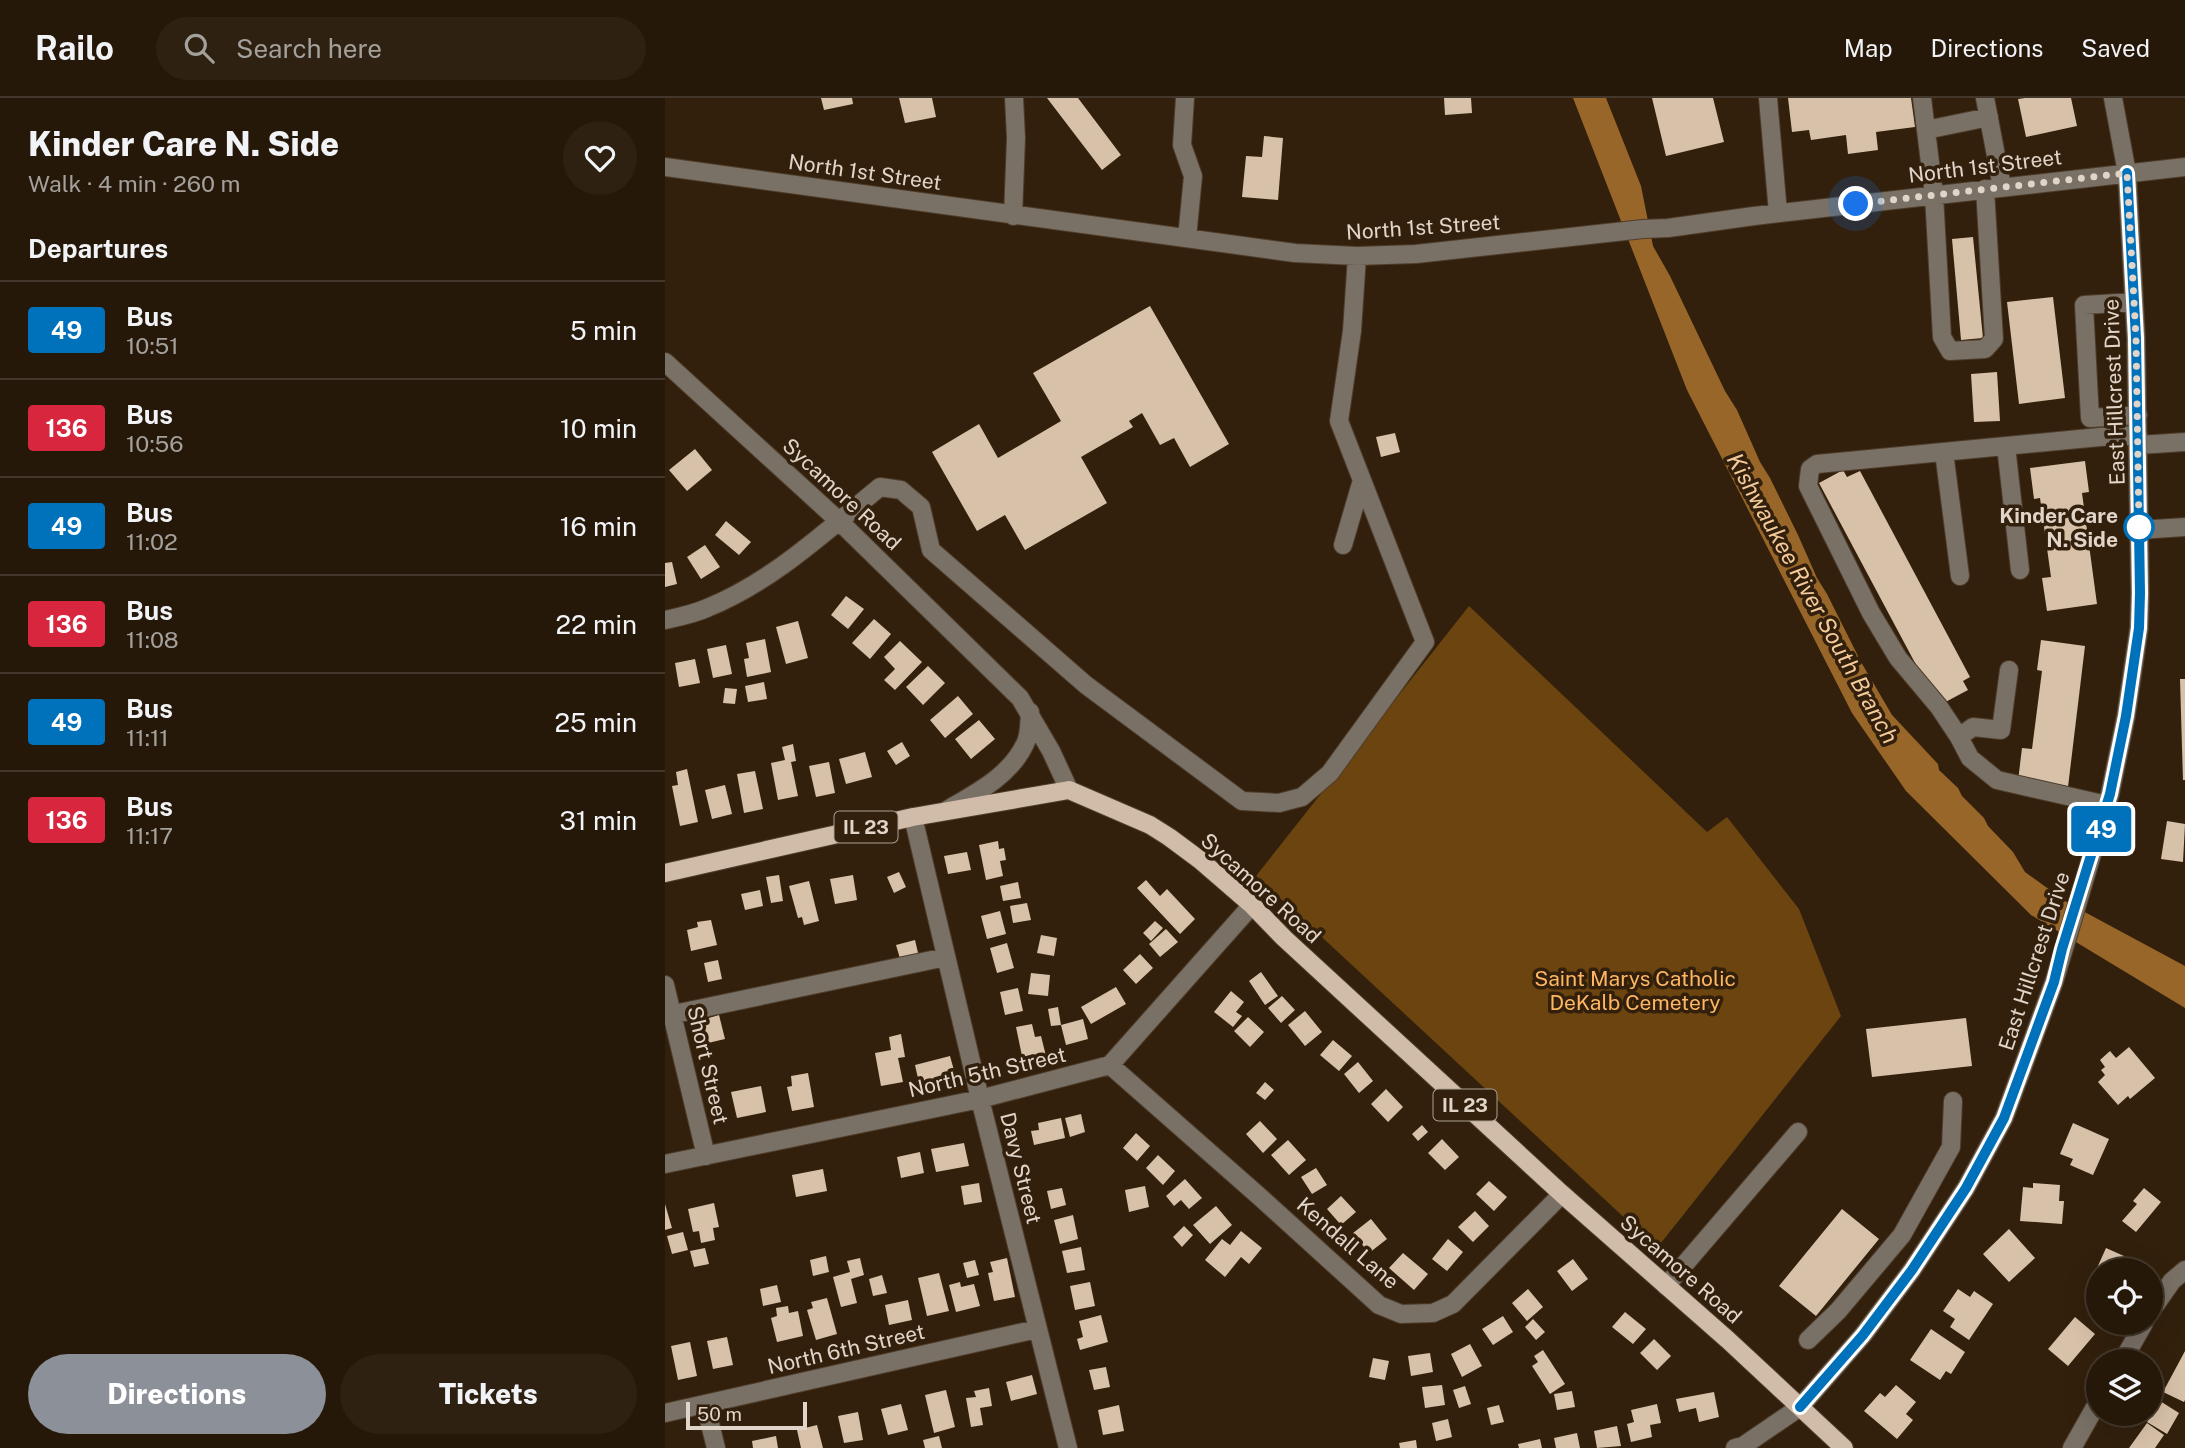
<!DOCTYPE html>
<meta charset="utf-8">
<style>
body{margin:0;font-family:"Public Sans",sans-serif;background:#2e2112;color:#f1f3f6;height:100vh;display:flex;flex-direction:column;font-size:26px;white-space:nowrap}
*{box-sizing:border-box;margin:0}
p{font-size:23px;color:#a4a09c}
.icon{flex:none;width:38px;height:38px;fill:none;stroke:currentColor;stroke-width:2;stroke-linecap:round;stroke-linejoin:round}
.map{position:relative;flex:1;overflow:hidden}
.drawer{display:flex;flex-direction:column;background:#261809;width:665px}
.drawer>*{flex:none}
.badge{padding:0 14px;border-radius:5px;font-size:24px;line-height:46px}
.fabs{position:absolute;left:1421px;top:1160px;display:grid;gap:14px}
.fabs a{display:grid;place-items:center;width:77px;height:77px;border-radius:50%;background:#261809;box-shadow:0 7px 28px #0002,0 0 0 2px #42372a;font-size:35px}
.scale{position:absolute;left:21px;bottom:18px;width:121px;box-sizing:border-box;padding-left:7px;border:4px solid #e1d5c9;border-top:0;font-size:19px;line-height:24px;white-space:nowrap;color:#e1d5c9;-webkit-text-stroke:5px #32200c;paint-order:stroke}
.you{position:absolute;width:35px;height:35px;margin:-18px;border:5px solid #fff;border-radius:50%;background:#1a73e8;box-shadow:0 0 0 10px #1a73e833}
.map>.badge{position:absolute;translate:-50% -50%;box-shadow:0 0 0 4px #fff}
h2{padding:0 28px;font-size:26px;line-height:63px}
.round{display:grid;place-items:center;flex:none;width:74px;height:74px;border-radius:37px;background:#2e2112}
.summary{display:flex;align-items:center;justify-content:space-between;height:119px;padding:0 28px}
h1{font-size:33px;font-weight:800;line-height:52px}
.button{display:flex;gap:14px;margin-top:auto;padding:14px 28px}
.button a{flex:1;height:80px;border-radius:42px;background:#8c9099;color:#fff;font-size:28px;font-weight:800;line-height:80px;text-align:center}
.button a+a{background:#2e2112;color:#f1f3f6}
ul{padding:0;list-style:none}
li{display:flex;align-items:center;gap:21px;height:98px;padding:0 28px;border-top:2px solid #42372a}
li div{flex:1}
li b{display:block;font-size:26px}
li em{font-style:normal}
li .badge{min-width:77px;font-weight:700;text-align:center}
header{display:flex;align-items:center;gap:42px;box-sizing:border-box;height:98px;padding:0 35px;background:#261809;border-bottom:2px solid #42372a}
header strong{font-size:33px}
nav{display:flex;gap:38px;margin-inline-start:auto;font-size:24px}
.search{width:490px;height:63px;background:#2e2112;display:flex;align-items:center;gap:18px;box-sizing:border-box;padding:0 24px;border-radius:38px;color:#a4a09c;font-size:26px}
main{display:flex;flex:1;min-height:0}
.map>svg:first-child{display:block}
</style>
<header>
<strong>Railo</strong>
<div class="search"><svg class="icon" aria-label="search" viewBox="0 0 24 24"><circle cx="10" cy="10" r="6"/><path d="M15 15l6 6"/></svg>Search here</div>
<nav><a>Map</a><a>Directions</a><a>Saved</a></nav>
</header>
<main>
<section class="drawer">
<div class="summary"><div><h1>Kinder Care N. Side</h1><p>Walk · 4 min · 260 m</p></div><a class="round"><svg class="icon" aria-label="heart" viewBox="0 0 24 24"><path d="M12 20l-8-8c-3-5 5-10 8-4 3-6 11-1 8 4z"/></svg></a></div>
<h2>Departures</h2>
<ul>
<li><span class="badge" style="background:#0072bc;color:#fff">49</span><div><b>Bus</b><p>10:51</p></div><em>5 min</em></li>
<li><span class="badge" style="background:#d7263d;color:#fff">136</span><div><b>Bus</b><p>10:56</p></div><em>10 min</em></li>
<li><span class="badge" style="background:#0072bc;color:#fff">49</span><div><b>Bus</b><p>11:02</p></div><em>16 min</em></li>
<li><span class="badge" style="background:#d7263d;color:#fff">136</span><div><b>Bus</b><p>11:08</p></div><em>22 min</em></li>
<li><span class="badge" style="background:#0072bc;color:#fff">49</span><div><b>Bus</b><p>11:11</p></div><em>25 min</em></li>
<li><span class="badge" style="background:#d7263d;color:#fff">136</span><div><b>Bus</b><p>11:17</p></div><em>31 min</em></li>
</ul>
<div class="button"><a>Directions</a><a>Tickets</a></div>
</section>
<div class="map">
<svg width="1520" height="1350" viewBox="0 0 1520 1350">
<rect width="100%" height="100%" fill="#32200c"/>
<path fill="#6b4410" d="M804,508L1042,734L1062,719L1134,811L1176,918L992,1150L591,778Z"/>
<path fill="#986628" d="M908,0H941L976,88L988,148L1005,178L1060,293L1072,312L1095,364L1105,380L1133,437L1152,480L1162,496L1196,564L1227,617L1273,666L1274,672L1293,690L1297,698L1319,720L1323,728L1348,754L1360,774L1403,805L1520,868V910L1366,817L1241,693L1187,615L1022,292Z"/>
<path fill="#d8c1a9" d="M156,0H187L188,6L159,12Z
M234,0H267L271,19L240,25Z
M382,0H413L456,57L437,72Z
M779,0H806L807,15L780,17Z
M987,0H1048L1059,44L1001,58Z
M1123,0H1246L1250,29L1211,34L1213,52L1183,56L1181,37L1146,42L1144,32L1127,34Z
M1360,0H1406L1412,28L1361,39L1353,1Z
M599,38L618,40L613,102L577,99L581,58L597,59Z
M1308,139L1318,240L1296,242L1287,141Z
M1388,199L1400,300L1354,306L1342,204Z
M485,208L564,346L525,369L509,340L495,347L477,315L464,323L468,329L416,359L442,405L360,452L340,417L312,433L267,354L314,326L333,360L396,323L368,275Z
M1332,274L1335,323L1309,324L1306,276Z
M730,335L735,354L716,359L711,339Z
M30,351L47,372L22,393L4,372Z
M1420,363L1424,394L1417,395L1432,506L1382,513L1377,480L1386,479L1375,400L1369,401L1365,370Z
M1178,372L1182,379L1195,373L1305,579L1298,583L1303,592L1273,608L1154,385Z
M61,423L86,444L74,457L50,437Z
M40,447L55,469L36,481L22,459Z
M7,464L12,486L0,489V465Z
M181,498L199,511L183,531L166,517Z
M209,521L226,536L205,561L187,545Z
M133,523L143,560L121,566L111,529Z
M100,541L106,574L82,579L79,561L84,560L81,545Z
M1376,542L1420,548L1403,689L1353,683L1357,650L1367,651L1377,573L1372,572Z
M235,543L257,564L230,592L219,582L230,571L219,559Z
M61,547L67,576L48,580L42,551Z
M30,561L35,585L14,589L10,565Z
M263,568L280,585L258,607L241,589Z
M1515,581H1520V682H1518Z
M99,584L102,601L83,604L80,588Z
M60,590L72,591L70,606L58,605Z
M293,598L308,616L280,640L265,622Z
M314,622L330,641L306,661L290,641Z
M237,644L245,658L231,667L222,653Z
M128,646L131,663L126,664L133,698L113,702L106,665L120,662L117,649Z
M200,654L207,679L181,686L174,661Z
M164,664L170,695L151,699L144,668Z
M22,671L33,724L15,728L7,688L13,687L11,674Z
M90,673L98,711L79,715L72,676Z
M60,687L67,716L47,721L40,692Z
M1502,723L1520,726L1518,764L1496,761Z
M333,743L334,751L339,750L341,762L335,763L338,778L321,782L314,747Z
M302,754L306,772L283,776L279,758Z
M234,774L241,789L229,795L222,779Z
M114,777L118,803L106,805L101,779Z
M188,777L192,802L170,806L165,781Z
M481,782L495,798L502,791L530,821L515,836L472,790Z
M144,783L154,823L139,827L137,819L133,820L124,788Z
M353,784L356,800L338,803L335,788Z
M95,792L98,808L80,812L76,796Z
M362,805L366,822L348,825L345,808Z
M335,813L341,836L322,841L316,818Z
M46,822L52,847L26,853L22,832L33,829L32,824Z
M490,823L498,830L486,843L478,835Z
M501,831L513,844L495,859L484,846Z
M376,837L392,840L389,858L372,855Z
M250,842L254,859L236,864L231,847Z
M342,845L349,870L332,875L325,850Z
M475,856L488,870L471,886L458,872Z
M53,862L57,881L43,884L39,865Z
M596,874L613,898L600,907L584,883Z
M366,875L385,877L383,898L363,896Z
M451,889L461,906L426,926L416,909Z
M353,890L358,913L340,917L335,894Z
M566,893L579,904L571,914L577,918L568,929L549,914Z
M617,898L630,912L616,925L603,910Z
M393,909L396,927L386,928L383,911Z
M640,913L657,934L640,948L623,927Z
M54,917L60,941L43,945L37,922Z
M583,919L599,934L585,949L569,933Z
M1301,920L1307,968L1207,979L1201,931Z
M418,921L423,941L401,947L396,927Z
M367,926L370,939L376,938L381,958L358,963L351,929Z
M236,936L240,959L233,960L238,984L216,988L210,955L226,952L224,939Z
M668,942L687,958L674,973L655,957Z
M1464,949L1490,980L1465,1001L1463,998L1453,1007L1433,984L1440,977L1436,972L1440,969L1435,962L1445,953L1451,960Z
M285,958L290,976L254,985L250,967Z
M693,964L708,983L694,995L679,976Z
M143,975L149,1009L127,1013L122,989L127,988L126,978Z
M600,984L609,992L600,1002L591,995Z
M96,988L101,1014L72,1020L66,994Z
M721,991L738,1009L723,1024L706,1006Z
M416,1016L420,1034L405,1039L400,1020Z
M396,1020L400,1040L369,1047L366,1033L374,1032L373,1025Z
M595,1023L612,1041L598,1055L581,1036Z
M1408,1025L1444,1041L1428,1077L1405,1067L1408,1061L1395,1056Z
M757,1027L763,1034L753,1043L747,1036Z
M471,1035L485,1048L472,1063L458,1050Z
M777,1041L794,1059L780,1072L763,1055Z
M623,1042L641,1062L624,1077L606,1057Z
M299,1045L304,1068L271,1074L266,1051Z
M255,1054L259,1075L236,1080L232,1059Z
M493,1057L510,1073L498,1087L481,1070Z
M651,1070L662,1087L647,1096L636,1079Z
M158,1071L162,1093L131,1099L127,1077Z
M520,1081L537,1100L524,1111L516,1102L509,1108L501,1098Z
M824,1083L842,1099L829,1113L811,1096Z
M314,1085L317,1104L299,1107L296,1088Z
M1368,1085L1395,1087L1394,1103H1399L1397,1126L1355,1123L1358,1089L1368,1090Z
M480,1088L484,1109L464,1114L460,1092Z
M397,1090L401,1107L386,1111L382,1093Z
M1479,1090L1496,1104L1471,1134L1457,1123L1472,1106L1468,1103Z
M676,1098L691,1114L676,1127L662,1111Z
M49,1105L54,1129L48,1130L50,1142L36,1145L34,1133L28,1134L23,1111Z
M0,1106L7,1130L0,1132Z
M551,1108L567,1127L545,1146L528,1127Z
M1177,1111L1214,1141L1151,1218L1114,1188Z
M810,1113L824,1128L808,1144L793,1129Z
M408,1117L413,1141L395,1146L389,1122Z
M706,1121L722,1141L704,1155L688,1135Z
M519,1128L528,1137L517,1149L508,1139Z
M1344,1131L1370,1160L1344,1184L1318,1156Z
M576,1133L597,1150L584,1166L576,1159L560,1179L540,1162L557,1141L565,1147Z
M18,1134L23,1152L7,1156L2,1138Z
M783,1141L798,1154L782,1173L767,1161Z
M416,1149L420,1172L402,1175L397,1153Z
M40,1150L44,1166L29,1169L25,1153Z
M1441,1150L1470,1163L1465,1172H1433V1193L1424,1188Z
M738,1155L763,1176L749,1192L724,1170Z
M161,1158L164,1174L148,1178L145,1162Z
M195,1160L199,1177L186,1181L192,1205L176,1209L168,1179L185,1174L182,1163Z
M342,1160L350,1199L329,1203L323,1175L328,1174L325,1164Z
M908,1161L923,1181L907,1193L892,1173Z
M310,1162L314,1177L302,1180L298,1165Z
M274,1175L284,1213L262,1218L253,1180Z
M217,1177L222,1195L208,1198L204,1181Z
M295,1184L296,1189L309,1186L315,1208L291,1214L284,1187Z
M425,1184L430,1208L410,1212L405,1188Z
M112,1187L116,1204L98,1208L95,1191Z
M863,1191L878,1209L862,1223L847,1205Z
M1293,1191L1305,1199L1309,1193L1328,1206L1304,1242L1285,1229L1290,1221L1278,1213Z
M162,1200L172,1236L151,1242L142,1212L148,1210L146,1204Z
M243,1202L247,1222L224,1227L220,1207Z
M123,1208L124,1215L133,1213L138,1238L112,1244L106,1220L112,1218L111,1210Z
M960,1214L981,1231L968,1246L947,1229Z
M436,1217L443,1244L415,1252L412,1241L418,1239L414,1223Z
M838,1218L848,1234L828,1247L817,1231Z
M1410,1219L1430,1236L1403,1268L1383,1251Z
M868,1221L880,1234L871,1242L860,1229Z
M1266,1231L1300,1254L1286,1276L1281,1273L1275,1282L1245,1262Z
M62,1239L68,1267L48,1271L42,1243Z
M989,1241L1006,1258L992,1272L975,1255Z
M25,1244L32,1278L13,1282L6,1248Z
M805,1246L817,1268L797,1279L786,1256Z
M878,1252L900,1286L885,1296L867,1268L873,1264L869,1258Z
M1520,1253V1302L1519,1304L1498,1294Z
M765,1255L768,1274L746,1278L743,1258Z
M708,1260L724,1263L720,1282L704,1279Z
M441,1269L445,1289L429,1292L424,1272Z
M367,1277L372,1296L346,1303L341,1284Z
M777,1287L780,1307L760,1310L757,1289Z
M1231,1287L1251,1304L1241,1316L1248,1322L1232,1341L1199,1313L1215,1295L1220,1299Z
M800,1288L806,1306L794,1310L788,1292Z
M324,1290L327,1308L315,1310L318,1327L306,1329L301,1300L311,1299L309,1293Z
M281,1292L290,1329L269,1335L260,1297Z
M907,1293L910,1309L892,1312L889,1296Z
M1049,1294L1054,1319L1034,1324L1031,1310L1014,1314L1011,1301Z
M1495,1303L1514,1315L1502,1336L1482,1324Z
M236,1306L243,1332L223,1337L216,1311Z
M992,1306L996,1325L985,1327L987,1339L966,1344L962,1326L969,1324L966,1312Z
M454,1307L459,1333L438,1337L433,1312Z
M834,1307L839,1324L826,1327L822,1310Z
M193,1314L198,1342L179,1345L173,1318Z
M783,1321L787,1339L771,1343L767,1325Z
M1482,1325L1499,1337L1490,1350H1464Z
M152,1327L158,1350H136L132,1332Z
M952,1328L956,1348L932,1350L929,1333Z
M912,1335L915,1350H891L889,1340Z
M111,1338L113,1350H88L87,1343Z
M274,1338L277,1350H260L258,1342Z
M875,1341L877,1350H854L853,1346Z
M751,1342L752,1350H735L734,1345Z"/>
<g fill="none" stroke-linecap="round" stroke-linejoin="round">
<g stroke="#4e3d2a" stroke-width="20">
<path id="minor" d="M520,0L517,47L528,78L522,140
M1103,0L1113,115
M1257,0L1269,97L1277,239L1285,253L1320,251L1329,241L1320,91
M1320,0L1337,89
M1261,32L1324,19
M0,69L630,155L692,158L751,156L978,131L1003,130L1089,118L1520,69
M348,118L351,40L349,0
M1469,204L1419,207L1425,320L1473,317
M0,264L174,423L355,600L386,653L404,692
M1474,347L1520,344
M1341,348L1355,472
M1279,354L1295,478
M1474,432L1520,429
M678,447L697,382
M0,522C14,519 29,516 42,510C107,484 161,433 215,389L236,392L256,409L266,452L421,587L577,703L614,705L637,699L665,675L760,544L674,323L687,233L692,158
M1294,639L1308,629L1336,632L1344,572
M1442,707L1332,682L1305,660L1294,639L1274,609L1233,560L1206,515L1143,388L1145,371L1152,366L1435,339L1473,337
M282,712C311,695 345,678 360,646C365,637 364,624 365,614
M248,719L315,1001L403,1350
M0,887L41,1058
M0,918L281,859
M445,967L595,1099L714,1207L736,1216L768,1215L788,1206L897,1096
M0,1066L315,1001L445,967L587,807
M1001,1188L1133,1034
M1486,1213L1507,1183L1520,1172
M1143,1242L1173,1213L1237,1137L1286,1049L1288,1003
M1457,1264L1479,1225
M40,1306L51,1350
M0,1315L372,1231
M1070,1350L1078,1348L1135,1309L1198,1237L1247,1172L1301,1090L1339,1020L1389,884L1445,696L1461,618L1474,530L1475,495L1471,240L1462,75L1448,0
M1407,1350L1433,1304"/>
</g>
<g stroke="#4e3d2a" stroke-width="20">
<path id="major" d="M0,775L248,719L404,692L485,727L504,739L535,762L587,807L619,840L897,1096L1063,1242L1179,1350"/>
</g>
<use href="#minor" stroke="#797066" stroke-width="18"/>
<use href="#major" stroke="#d0bca8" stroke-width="18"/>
</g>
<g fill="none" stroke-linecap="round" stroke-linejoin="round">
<g stroke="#fff" stroke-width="16">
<path id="line" d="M1135,1309L1198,1237L1247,1172L1301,1090L1339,1020L1389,884L1397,851L1445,696L1461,618L1474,530L1475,495L1471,240L1462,75"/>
</g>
<use href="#line" stroke="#0072bc" stroke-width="10"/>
<path stroke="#e1d5c9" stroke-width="7" stroke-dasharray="0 12.6" d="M1191,106L1462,75L1471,240L1474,429"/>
</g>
<circle fill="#fff" stroke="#0072bc" stroke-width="3.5" cx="1474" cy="429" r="14"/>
<g text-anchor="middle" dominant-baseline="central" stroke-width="7" stroke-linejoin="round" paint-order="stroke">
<g fill="#32200c" stroke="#ac9f90" stroke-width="2">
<rect x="169.5" y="713.5" width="63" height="31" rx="5"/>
<rect x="768.5" y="991.5" width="63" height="31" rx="5"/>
</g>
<g font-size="19" font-weight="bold" fill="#e1d5c9">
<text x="201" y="729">IL 23</text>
<text x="800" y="1007">IL 23</text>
</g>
<g font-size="21" fill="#e1d5c9" stroke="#32200c">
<text transform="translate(1320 68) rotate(-7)">North 1st Street</text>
<text transform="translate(200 74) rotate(8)">North 1st Street</text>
<text transform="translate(758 129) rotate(-4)">North 1st Street</text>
<text transform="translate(1449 294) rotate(-92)">East Hillcrest Drive</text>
<text transform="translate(177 396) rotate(43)">Sycamore Road</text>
<text transform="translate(596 790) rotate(42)">Sycamore Road</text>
<text transform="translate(1369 863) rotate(-72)">East Hillcrest Drive</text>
<text transform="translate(43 967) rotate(77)">Short Street</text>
<text transform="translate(322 974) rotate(-13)">North 5th Street</text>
<text transform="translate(356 1070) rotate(76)">Davy Street</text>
<text transform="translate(683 1145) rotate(41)">Kendall Lane</text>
<text transform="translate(1016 1171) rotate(41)">Sycamore Road</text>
<text transform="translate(181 1251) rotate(-13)">North 6th Street</text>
</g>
<g font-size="21" font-weight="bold" fill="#e1d5c9" stroke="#32200c" text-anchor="end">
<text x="1453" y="417">Kinder Care<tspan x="1453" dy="24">N. Side</tspan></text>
</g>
<g font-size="21" fill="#feb662" stroke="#32200c">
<text x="970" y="880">Saint Marys Catholic<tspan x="970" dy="24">DeKalb Cemetery</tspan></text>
</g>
<g font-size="23" font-style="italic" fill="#f5ca9b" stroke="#32200c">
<text transform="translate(1148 500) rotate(61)">Kishwaukee River South Branch</text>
</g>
</g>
</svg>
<div class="fabs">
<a><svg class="icon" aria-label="locate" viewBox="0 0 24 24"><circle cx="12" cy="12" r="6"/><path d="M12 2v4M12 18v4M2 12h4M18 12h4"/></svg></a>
<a><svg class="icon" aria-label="layers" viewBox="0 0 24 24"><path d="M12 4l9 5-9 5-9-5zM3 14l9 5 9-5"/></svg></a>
</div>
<div class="scale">50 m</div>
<div class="you" style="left:1191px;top:106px"></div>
<b class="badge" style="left:1436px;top:731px;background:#0072bc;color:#fff">49</b>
</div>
</main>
